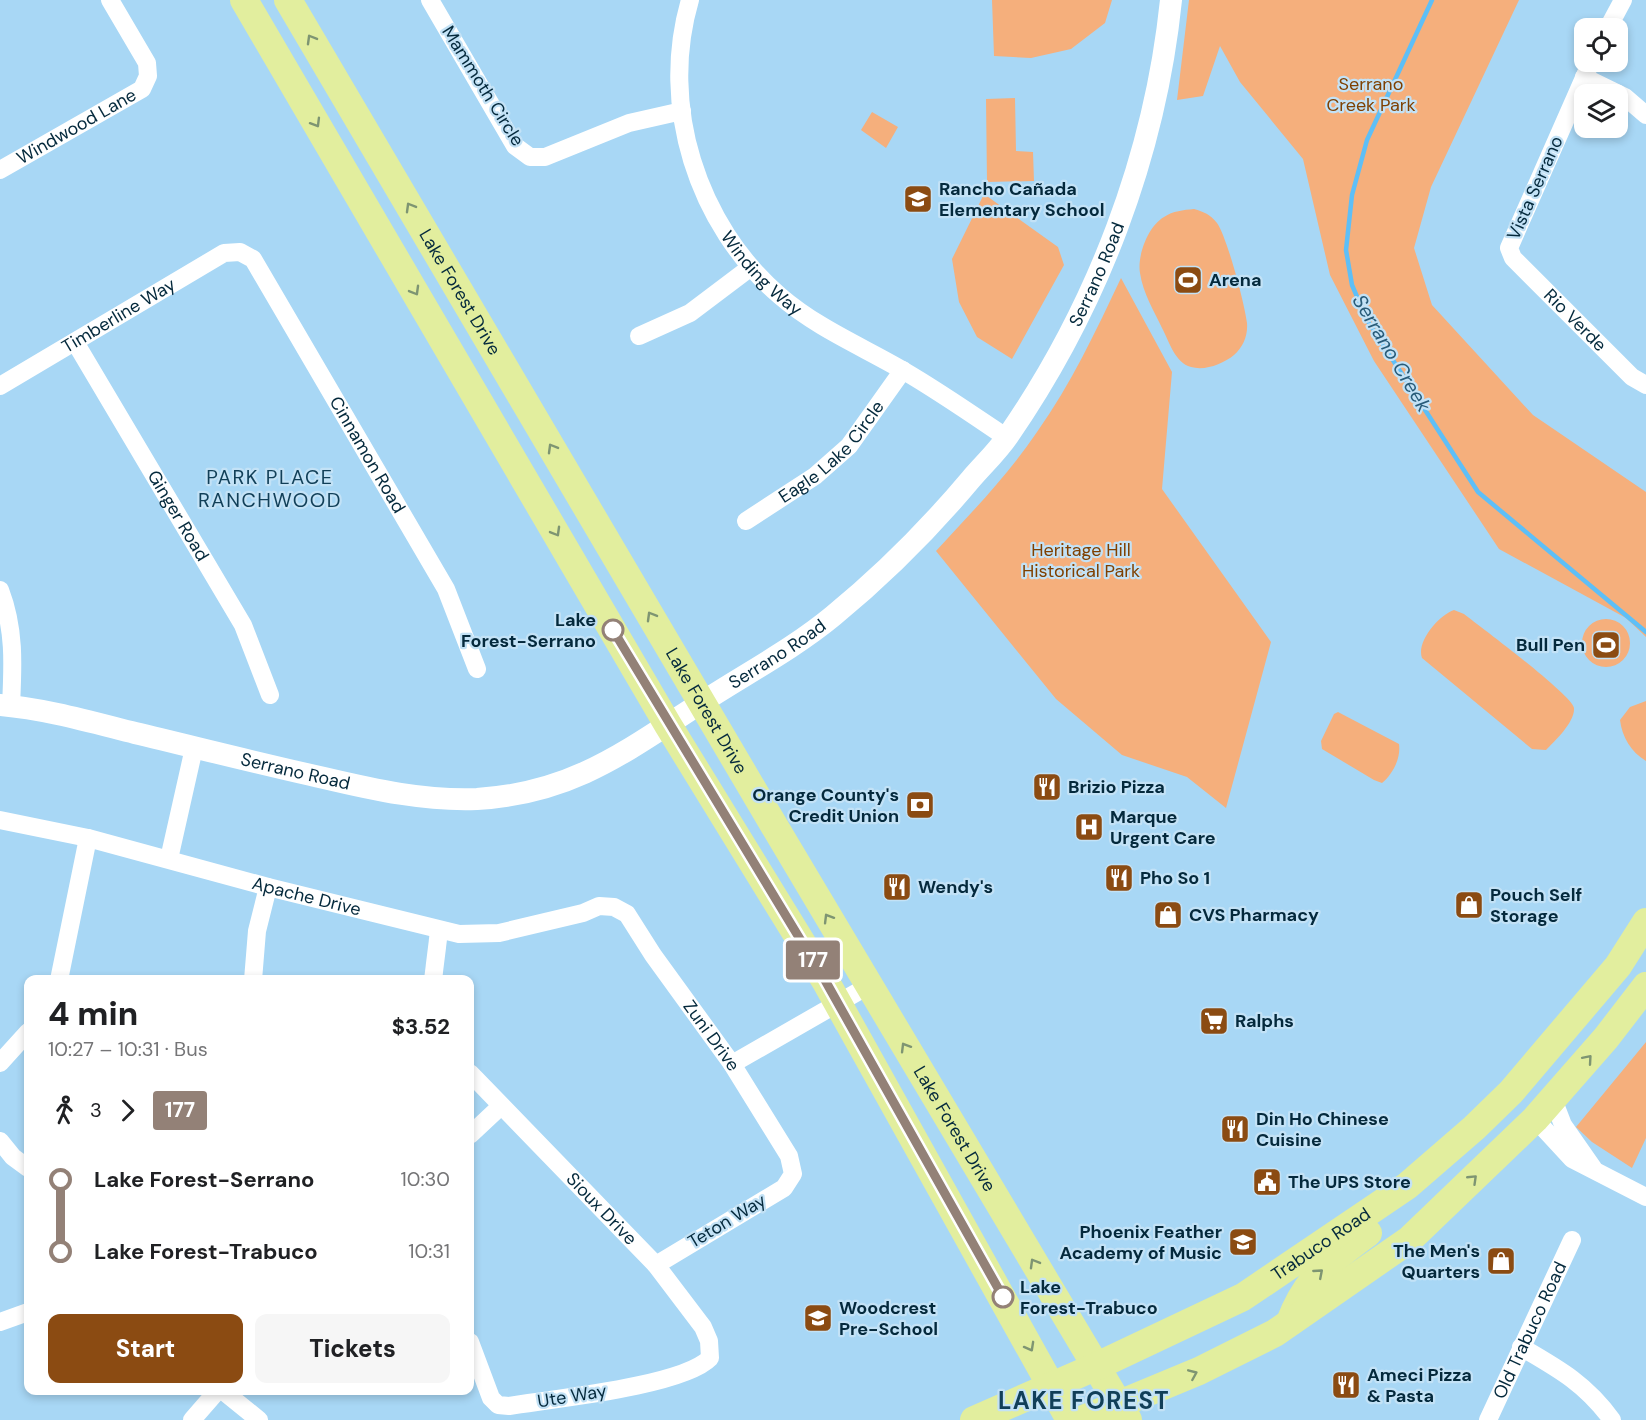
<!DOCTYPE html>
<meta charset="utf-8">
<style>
body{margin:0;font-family:"DM Sans",sans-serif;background:#f6f6f6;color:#202124;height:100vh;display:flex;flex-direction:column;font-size:22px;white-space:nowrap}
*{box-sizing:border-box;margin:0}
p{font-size:20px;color:#757577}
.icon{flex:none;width:33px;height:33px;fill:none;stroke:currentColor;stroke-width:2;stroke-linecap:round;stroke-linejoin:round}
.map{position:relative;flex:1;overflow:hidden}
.sheet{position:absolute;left:24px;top:975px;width:450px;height:420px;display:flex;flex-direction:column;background:#fff;border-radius:12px;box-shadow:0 3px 9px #0003}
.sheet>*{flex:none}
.badge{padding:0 12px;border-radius:4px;font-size:21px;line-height:39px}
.controls{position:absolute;left:1574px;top:18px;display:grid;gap:12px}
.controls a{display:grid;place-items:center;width:54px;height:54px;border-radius:12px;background:#fff;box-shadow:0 3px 9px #0003;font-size:30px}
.map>.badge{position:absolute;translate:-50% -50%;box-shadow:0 0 0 3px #fff}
.legs{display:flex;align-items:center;gap:9px;height:66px;padding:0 24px;font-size:20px}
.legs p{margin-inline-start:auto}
.headline{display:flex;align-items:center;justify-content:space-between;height:102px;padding:0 24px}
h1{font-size:33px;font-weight:800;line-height:45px}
.action{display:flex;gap:12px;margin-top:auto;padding:12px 24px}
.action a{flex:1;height:69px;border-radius:12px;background:#8b4b12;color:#fff;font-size:24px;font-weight:800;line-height:69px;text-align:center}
.action a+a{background:#f6f6f6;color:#202124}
ul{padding:0 24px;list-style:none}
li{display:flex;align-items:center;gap:21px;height:72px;font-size:22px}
li i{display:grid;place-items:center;width:9px;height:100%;margin:0 8px;background:currentColor}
li i::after{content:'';width:15px;height:15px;margin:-8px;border:4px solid;border-radius:50%;background:#fff}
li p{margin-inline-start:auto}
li:first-child i{background:linear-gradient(#0000 50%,currentColor 0)}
li:last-child i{background:linear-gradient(currentColor 50%,#0000 0)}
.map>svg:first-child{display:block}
</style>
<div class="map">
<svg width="1646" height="1420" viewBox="0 0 1646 1420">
<rect width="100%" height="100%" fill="#a8d7f5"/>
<path fill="#f5af7c" d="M992,0H1112L1105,23L1071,49L1031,58L994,56Z
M1189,0H1519L1431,187L1414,248L1432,305L1533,415L1646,492V637L1626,618L1499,549L1374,361L1330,275L1303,159L1240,82L1220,46L1203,96L1177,100Z
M1015,98L1016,151L1033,152L1034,181L987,182L986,99Z
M872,112L898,127L886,148L861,130Z
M984,194L1058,247L1064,265L1012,359L977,337L959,302L952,259Z
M1194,209C1204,212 1210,214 1217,223C1227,237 1245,305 1247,323C1248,336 1243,347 1234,355C1223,364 1205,371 1191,367C1175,363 1169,341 1162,328C1154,311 1143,293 1140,273C1137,256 1148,226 1164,217C1173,211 1183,210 1194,209Z
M1121,278L1172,372L1162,489L1271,642L1226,808L1187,777L1122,755L1056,699L936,551C971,513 1008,475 1037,432C1071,384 1096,331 1121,278Z
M1454,610L1464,614C1482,628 1572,695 1574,708C1575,722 1555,741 1546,750L1532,749L1422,658C1416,642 1439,615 1454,610Z
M1582 643a24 24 0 1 1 48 0a24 24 0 1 1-48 0Z
M1646,701V761C1631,752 1622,737 1620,720L1630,707Z
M1338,712L1399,744C1401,758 1393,774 1382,783L1374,780L1322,749L1321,741L1334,714Z
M1646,1042V1138L1632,1168L1592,1142L1576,1127Z"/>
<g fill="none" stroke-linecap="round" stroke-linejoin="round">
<path stroke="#5ebff7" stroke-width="4.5" d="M1432,0L1367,140L1352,195L1346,250L1352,285L1367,320L1478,492L1646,632"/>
<g stroke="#fff" stroke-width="18">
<path d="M430,0L515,146L530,157H545L629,123L682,111"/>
<path id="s1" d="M690,0C659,105 697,225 780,296C817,328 863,347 904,371C940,392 973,415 1007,438"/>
<path d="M1608,28L1623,0"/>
<path id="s2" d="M1591,62L1509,248L1513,258L1632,377L1646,385"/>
<path d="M1584,77L1625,97L1646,115"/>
<path id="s3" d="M0,170L142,89L148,76L147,63L110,0"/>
<path d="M639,336L690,313L751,267"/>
<path id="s4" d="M75,342L243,625L270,695"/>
<path id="s5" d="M0,386L224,253L240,252L253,259L446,589L477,669"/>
<path id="s6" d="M746,521L815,476L849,446L903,370"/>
<path d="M0,590C15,629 13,665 11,706"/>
<path id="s7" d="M0,820L88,838L268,887L459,934L499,933L583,913L599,906L614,907L627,914L653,955L732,1064L789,1156L793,1174L784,1188L656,1265"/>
<path d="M169,859L194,748"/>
<path d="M59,980L88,838"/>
<path d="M253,980L257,931L268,887"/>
<path d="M433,980L439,931"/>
<path d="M0,1063L28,1032"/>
<path d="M732,1064L868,986"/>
<path id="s8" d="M470,1073L656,1265L703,1327L709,1341L710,1358C683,1386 552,1399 509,1406L498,1405L491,1398L470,1342"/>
<path d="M1553,1099L1563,1125L1593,1168"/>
<path d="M1535,1119L1572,1159L1646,1197"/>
<path d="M470,1135L501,1106"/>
<path d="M0,1141L13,1157L28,1168"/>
<path d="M0,1322L28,1312"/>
<path d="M1521,1347C1559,1369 1586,1384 1612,1420"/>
<path d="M222,1390L259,1420"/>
<path d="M192,1420L218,1390"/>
<path id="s9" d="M1488,1420L1572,1240"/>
</g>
<path stroke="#fff" stroke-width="22" id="s10" d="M0,705C46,709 91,722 135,733C198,748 261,764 324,778C375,790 425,801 477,799C574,793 626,751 704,701C747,673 793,649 833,616C883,575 929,529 971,479C983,465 997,452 1008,436C1097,307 1155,156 1171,0"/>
<g stroke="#e2ee9e" stroke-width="28">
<path d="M244,0L668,725L826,982L1070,1420"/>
<path id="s11" d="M288,0L769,817L1128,1420"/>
<path d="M1290,1322C1307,1277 1330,1261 1368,1233"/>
<path id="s12" d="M974,1420L1095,1367L1243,1297L1407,1186L1474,1128L1511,1092L1618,966L1646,922"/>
<path d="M1081,1420L1199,1371L1275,1333L1409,1240L1535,1119L1606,1038L1646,986"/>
</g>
</g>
<defs><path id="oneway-chevron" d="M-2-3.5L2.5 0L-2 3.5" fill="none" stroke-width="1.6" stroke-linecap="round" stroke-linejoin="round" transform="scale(1.5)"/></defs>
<g stroke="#7e9572">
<use href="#oneway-chevron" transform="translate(311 39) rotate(-120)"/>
<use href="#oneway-chevron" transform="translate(316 123) rotate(59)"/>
<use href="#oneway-chevron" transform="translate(410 207) rotate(-120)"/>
<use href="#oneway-chevron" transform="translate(415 291) rotate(60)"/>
<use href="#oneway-chevron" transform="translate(552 448) rotate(-120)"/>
<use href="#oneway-chevron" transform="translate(556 532) rotate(60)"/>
<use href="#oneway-chevron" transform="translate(651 616) rotate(-120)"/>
<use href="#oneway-chevron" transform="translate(828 918) rotate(-121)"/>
<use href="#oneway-chevron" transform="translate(905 1047) rotate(-121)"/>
<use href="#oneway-chevron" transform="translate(1588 1059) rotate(-49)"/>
<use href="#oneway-chevron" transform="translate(1473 1179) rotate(-44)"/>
<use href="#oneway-chevron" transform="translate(1034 1263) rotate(-120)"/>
<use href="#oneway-chevron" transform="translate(1319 1273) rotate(-41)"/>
<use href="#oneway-chevron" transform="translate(1030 1347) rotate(61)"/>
<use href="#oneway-chevron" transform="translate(1193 1374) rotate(-23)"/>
</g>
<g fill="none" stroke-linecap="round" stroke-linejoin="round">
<g stroke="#fff" stroke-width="14">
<path id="line-1" d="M613,630L826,982L1003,1297"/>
</g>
<use href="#line-1" stroke="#938177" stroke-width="9"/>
</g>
<defs>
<g id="school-square" transform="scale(1.5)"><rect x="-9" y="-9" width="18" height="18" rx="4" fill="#8b4b12" stroke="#c3e2f6"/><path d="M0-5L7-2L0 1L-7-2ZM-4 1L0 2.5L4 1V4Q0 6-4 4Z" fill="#fff"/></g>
<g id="stadium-square" transform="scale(1.5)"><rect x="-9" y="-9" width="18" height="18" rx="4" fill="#8b4b12" stroke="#c3e2f6"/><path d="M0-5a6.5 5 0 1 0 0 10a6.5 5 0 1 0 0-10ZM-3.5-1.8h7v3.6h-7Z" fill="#fff"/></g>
<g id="restaurant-square" transform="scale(1.5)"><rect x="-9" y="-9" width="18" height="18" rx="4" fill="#8b4b12" stroke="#c3e2f6"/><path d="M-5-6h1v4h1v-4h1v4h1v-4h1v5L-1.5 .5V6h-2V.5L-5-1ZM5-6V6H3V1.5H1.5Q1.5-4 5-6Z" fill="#fff"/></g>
<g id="bank-square" transform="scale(1.5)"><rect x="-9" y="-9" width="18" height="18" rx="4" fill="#8b4b12" stroke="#c3e2f6"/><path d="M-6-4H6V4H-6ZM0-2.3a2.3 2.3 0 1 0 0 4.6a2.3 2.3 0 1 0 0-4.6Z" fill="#fff"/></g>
<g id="hospital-square" transform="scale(1.5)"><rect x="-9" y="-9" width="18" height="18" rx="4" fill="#8b4b12" stroke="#c3e2f6"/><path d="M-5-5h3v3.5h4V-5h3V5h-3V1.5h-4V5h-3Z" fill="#fff"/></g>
<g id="shop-square" transform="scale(1.5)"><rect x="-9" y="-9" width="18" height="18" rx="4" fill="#8b4b12" stroke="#c3e2f6"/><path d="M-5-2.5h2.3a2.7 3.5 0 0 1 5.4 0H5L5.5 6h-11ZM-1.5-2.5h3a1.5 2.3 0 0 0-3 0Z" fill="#fff"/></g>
<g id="supermarket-square" transform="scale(1.5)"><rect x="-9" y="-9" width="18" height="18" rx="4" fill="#8b4b12" stroke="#c3e2f6"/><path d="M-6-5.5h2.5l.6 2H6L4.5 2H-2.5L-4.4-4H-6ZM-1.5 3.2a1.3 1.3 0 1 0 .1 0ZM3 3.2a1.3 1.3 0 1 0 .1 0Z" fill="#fff"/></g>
<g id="civic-square" transform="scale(1.5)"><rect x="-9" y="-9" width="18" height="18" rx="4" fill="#8b4b12" stroke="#c3e2f6"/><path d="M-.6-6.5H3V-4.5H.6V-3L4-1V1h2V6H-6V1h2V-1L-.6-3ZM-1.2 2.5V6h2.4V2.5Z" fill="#fff"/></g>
</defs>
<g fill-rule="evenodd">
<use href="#school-square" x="918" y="199"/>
<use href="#stadium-square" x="1188" y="280"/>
<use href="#stadium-square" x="1606" y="645"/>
<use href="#restaurant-square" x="1047" y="787"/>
<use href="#bank-square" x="920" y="805"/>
<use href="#hospital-square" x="1089" y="827"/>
<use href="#restaurant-square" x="1119" y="878"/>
<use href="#restaurant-square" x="897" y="887"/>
<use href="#shop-square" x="1469" y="905"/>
<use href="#shop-square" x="1168" y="915"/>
<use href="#supermarket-square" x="1214" y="1021"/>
<use href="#restaurant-square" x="1235" y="1129"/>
<use href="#civic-square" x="1267" y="1182"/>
<use href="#school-square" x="1243" y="1242"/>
<use href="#shop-square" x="1501" y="1261"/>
<use href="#school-square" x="818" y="1318"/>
<use href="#restaurant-square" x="1346" y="1385"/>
</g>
<g fill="#fff" stroke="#938177" stroke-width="3">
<circle cx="613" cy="630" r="10"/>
<circle cx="1003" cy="1297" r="10"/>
</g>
<g text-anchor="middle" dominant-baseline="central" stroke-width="4.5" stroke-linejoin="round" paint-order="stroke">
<g font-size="18" fill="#7f4000" stroke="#c3e2f6">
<text x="1371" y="84">Serrano<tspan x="1371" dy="21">Creek Park</tspan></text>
<text x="1081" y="550">Heritage Hill<tspan x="1081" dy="21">Historical Park</tspan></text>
</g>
<g font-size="18" fill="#04293c" stroke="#c3e2f6">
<text transform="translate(483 86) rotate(58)">Mammoth Circle</text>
<text stroke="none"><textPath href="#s3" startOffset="88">Windwood Lane</textPath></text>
<text transform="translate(1535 188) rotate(-66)">Vista Serrano</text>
<text stroke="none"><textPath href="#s1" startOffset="297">Winding Way</textPath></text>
<text stroke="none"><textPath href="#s10" startOffset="1329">Serrano Road</textPath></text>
<text stroke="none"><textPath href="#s11" startOffset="339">Lake Forest Drive</textPath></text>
<text stroke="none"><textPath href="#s5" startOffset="138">Timberline Way</textPath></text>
<text stroke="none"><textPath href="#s2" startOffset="302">Rio Verde</textPath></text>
<text stroke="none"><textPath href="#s6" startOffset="111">Eagle Lake Circle</textPath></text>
<text stroke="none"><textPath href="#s5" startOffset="518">Cinnamon Road</textPath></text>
<text stroke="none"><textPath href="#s4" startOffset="202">Ginger Road</textPath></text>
<text stroke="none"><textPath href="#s10" startOffset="825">Serrano Road</textPath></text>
<text stroke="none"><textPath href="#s11" startOffset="825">Lake Forest Drive</textPath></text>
<text stroke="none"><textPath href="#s10" startOffset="303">Serrano Road</textPath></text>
<text stroke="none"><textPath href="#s7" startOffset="316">Apache Drive</textPath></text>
<text stroke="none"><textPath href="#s7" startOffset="795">Zuni Drive</textPath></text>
<text stroke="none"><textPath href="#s11" startOffset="1311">Lake Forest Drive</textPath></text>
<text stroke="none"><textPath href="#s8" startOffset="189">Sioux Drive</textPath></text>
<text transform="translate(727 1221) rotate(-31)">Teton Way</text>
<text stroke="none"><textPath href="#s12" startOffset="390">Trabuco Road</textPath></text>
<text stroke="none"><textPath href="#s9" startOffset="99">Old Trabuco Road</textPath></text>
<text transform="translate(572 1396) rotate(-9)">Ute Way</text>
</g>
<g font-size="18" font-weight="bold" fill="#04293c" stroke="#c3e2f6" text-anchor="start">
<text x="939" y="189">Rancho Cañada<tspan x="939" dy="21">Elementary School</tspan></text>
<text x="1209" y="280">Arena</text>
<text x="1585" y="645" text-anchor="end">Bull Pen</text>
<text x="1068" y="787">Brizio Pizza</text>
<text x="899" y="795" text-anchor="end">Orange County's<tspan x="899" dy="21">Credit Union</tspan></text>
<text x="1110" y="817">Marque<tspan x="1110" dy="21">Urgent Care</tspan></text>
<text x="1140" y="878">Pho So 1</text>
<text x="918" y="887">Wendy's</text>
<text x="1490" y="895">Pouch Self<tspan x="1490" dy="21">Storage</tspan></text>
<text x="1189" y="915">CVS Pharmacy</text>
<text x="1235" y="1021">Ralphs</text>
<text x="1256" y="1119">Din Ho Chinese<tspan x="1256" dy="21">Cuisine</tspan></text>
<text x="1288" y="1182">The UPS Store</text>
<text x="1222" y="1232" text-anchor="end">Phoenix Feather<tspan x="1222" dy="21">Academy of Music</tspan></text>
<text x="1480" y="1251" text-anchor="end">The Men's<tspan x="1480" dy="21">Quarters</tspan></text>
<text x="839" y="1308">Woodcrest<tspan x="839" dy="21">Pre-School</tspan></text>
<text x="1367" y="1375">Ameci Pizza<tspan x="1367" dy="21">&amp; Pasta</tspan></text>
</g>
<g font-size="18" font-weight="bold" fill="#04293c" stroke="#c3e2f6" text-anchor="end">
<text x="596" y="620">Lake<tspan x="596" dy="21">Forest-Serrano</tspan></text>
<text x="1020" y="1287" text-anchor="start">Lake<tspan x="1020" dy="21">Forest-Trabuco</tspan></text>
</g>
<g font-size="20" font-style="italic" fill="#295c79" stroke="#c3e2f6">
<text transform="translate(1392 353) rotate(59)">Serrano Creek</text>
</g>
<g font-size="20" letter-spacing="1.5" fill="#113f58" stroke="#c3e2f6">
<text x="270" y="477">PARK PLACE<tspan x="270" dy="23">RANCHWOOD</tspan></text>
</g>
<g font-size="24" font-weight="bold" letter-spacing="1.5" fill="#113f58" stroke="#c3e2f6">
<text x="1084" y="1400">LAKE FOREST</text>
</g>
</g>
</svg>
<div class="controls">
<a><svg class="icon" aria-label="locate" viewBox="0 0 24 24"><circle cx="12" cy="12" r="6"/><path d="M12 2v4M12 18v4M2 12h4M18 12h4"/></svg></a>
<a><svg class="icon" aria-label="layers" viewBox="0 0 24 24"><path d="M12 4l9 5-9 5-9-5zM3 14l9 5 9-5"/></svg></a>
</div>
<b class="badge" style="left:813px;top:960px;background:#938177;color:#fff">177</b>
<section class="sheet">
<div class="headline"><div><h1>4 min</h1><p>10:27 – 10:31 · Bus</p></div><b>$3.52</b></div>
<div class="legs"><svg class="icon" aria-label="walk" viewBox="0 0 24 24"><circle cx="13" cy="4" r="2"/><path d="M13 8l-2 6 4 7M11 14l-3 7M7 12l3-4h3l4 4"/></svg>3<svg class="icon" aria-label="forward" viewBox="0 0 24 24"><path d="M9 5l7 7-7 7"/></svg><b class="badge" style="background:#938177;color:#fff">177</b></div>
<ul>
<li><i style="color:#938177"></i><b>Lake Forest-Serrano</b><p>10:30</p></li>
<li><i style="color:#938177"></i><b>Lake Forest-Trabuco</b><p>10:31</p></li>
</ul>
<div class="action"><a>Start</a><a>Tickets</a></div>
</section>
</div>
